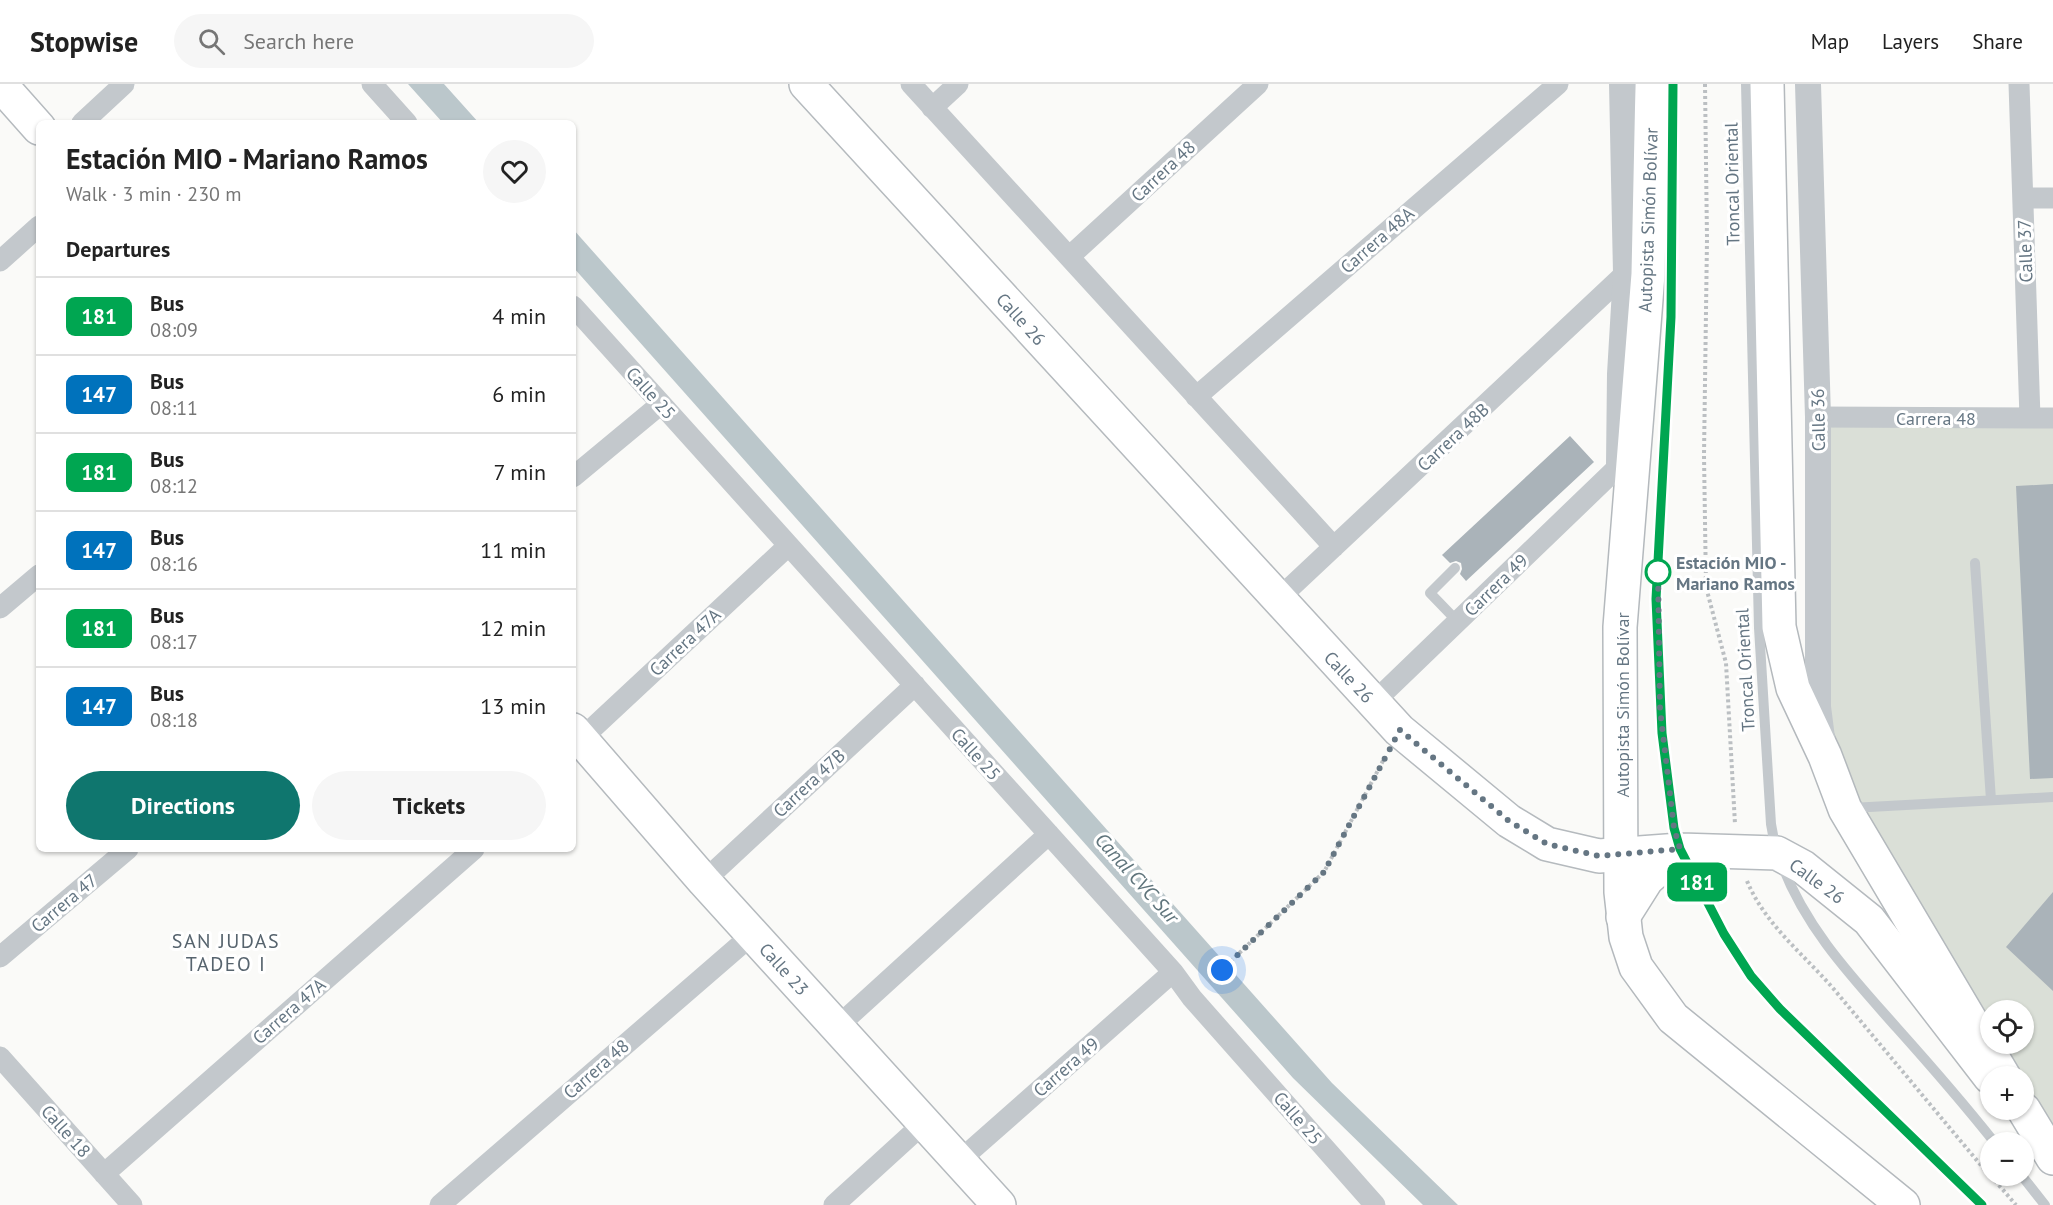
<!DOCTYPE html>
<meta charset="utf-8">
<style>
body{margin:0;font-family:"PT Sans",sans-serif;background:#f6f6f6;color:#222;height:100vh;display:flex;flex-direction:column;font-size:22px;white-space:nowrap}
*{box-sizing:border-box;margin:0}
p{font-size:20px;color:#767676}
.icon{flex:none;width:33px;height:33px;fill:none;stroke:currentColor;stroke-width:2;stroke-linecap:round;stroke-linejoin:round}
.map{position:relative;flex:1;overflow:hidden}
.side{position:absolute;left:36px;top:36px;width:540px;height:732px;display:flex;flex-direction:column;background:#fff;border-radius:9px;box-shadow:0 2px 4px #0004}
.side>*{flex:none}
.badge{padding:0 12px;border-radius:9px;font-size:21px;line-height:39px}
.tools{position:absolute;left:1980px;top:916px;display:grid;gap:12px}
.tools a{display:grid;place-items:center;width:54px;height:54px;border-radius:50%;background:#fff;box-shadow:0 2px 4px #0004;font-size:30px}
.you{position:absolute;width:30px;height:30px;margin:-15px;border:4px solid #fff;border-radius:50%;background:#1a73e8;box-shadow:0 0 0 9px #1a73e833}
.map>.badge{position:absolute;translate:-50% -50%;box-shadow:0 0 0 3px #fff}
h2{padding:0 30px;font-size:22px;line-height:54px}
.round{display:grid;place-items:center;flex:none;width:63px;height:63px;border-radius:32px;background:#f6f6f6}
.headline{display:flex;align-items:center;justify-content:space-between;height:102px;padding:0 30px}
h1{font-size:28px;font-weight:600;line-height:45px}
.cta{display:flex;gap:12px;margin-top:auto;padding:12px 30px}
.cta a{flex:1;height:69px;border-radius:36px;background:#0f766e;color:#fff;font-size:24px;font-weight:600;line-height:69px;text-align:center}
.cta a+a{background:#f6f6f6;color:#222}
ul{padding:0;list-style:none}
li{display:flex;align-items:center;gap:18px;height:78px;padding:0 30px;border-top:2px solid #e0e0e0}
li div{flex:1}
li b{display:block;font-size:22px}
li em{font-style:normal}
li .badge{min-width:66px;font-weight:700;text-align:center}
header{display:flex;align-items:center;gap:36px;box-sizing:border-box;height:84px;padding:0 30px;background:#fff;border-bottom:2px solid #e0e0e0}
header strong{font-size:28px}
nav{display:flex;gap:33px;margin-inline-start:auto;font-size:21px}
.search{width:420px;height:54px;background:#f6f6f6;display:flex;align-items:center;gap:15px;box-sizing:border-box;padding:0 21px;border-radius:33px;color:#767676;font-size:22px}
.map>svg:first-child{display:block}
</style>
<header>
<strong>Stopwise</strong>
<div class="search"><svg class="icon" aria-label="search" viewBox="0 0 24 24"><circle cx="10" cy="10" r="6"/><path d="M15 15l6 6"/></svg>Search here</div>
<nav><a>Map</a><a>Layers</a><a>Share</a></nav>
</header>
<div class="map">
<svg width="2053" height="1121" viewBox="0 0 2053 1121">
<rect width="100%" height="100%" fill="#fafaf8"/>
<path fill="#dadfd7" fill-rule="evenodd" d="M1818,333L2053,334V1074L2024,1026V993H2004L1825,672ZM1990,927H2024V960H1990Z"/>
<path fill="#bbc7cb" d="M408,0H444L479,39H443Z
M573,145L1332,999L1458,1121H1423L1293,994L573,183Z"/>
<path fill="#aab3b9" d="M1570,352L1594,378L1466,497L1460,490L1462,485L1461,479L1456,477L1450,479L1442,471Z
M2053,400V694L2030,695L2016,402Z
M2053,808V907L2006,863Z"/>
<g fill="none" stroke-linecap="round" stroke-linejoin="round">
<g stroke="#b5babe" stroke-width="36">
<path id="primary" d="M0,0L39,44
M806,0L1399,646L1509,737L1547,760L1599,772L1680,766L1777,769L1803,783L1869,836L1990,993
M573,646L704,797L999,1121
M1623,833L1647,795L1680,766"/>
</g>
<g stroke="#b4b9bd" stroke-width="36">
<path id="trunk" d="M1652,0L1648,190L1620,543L1621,808L1626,853L1636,883L1673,934L1903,1121
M1767,0L1779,543L1793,604L1825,672L1845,725L2004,993
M2024,1026L2053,1074"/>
</g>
<path stroke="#bbbfc2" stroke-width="4" stroke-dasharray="3 3" stroke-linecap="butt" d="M1705,0L1707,155L1704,371L1706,503L1726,579L1735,740
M1747,797C1765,840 1802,869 1832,903C1885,966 1937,1029 1990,1092
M1209,898L1324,788L1385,673
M1991,1092L2016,1121"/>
<path stroke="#c3c8cc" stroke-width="10" d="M1673,0L1671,233L1656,515L1660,625L1674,744L1680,766L1724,850L1751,892L1780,925L1982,1121
M1746,0L1759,544L1771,740L1776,767
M1975,479L1991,716
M1455,484L1430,509L1458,538
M1851,724L2053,713
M1782,781C1807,846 1852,893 1897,944C1931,982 1964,1020 1995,1059
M2022,1092L2045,1121"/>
<path stroke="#c3c8cc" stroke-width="21" d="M372,0L407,39
M911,0L1334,463
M2019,0L2030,334
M932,24L958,0
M82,39L124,0
M2023,114H2053
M1069,173L1258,0
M0,177L39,142
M573,222L1173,888L1192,914L1375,1121
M1196,313L1558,0
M1818,333L2053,334
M573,393L661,320
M1277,516L1626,189
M0,524L39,491
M1373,619L1619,382
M581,655L788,462
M704,797L915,601
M0,873L128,765
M837,943L1049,750
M0,973L132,1121
M959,1077L1173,888
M104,1090L474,765
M440,1121L753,850
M834,1121L924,1039"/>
<path stroke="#c3c8cc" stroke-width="26" d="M1808,0L1818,333V623L1822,654
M1619,380L1620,290L1626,189L1622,0"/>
<use href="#primary" stroke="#fff" stroke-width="33"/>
<use href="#trunk" stroke="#fff" stroke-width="33"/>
</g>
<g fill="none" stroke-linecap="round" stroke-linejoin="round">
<g stroke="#fff" stroke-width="14">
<path id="line" d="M1673,0L1671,233L1656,515L1662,649L1674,744L1680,765L1724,850L1751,892L1780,925L1982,1121"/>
</g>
<use href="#line" stroke="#00a651" stroke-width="9"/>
<path stroke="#657683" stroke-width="6" stroke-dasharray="0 10.8" d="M1222,886L1324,788L1400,646L1509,737L1547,760L1599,772L1680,765L1674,744L1660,625L1658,488"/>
</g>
<circle fill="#fff" stroke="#00a651" stroke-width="3" cx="1658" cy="488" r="12"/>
<g text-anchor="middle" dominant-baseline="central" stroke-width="6" stroke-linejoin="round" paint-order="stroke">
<g font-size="18" fill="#657683" stroke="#fff">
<text transform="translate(1163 87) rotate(-43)">Carrera 48</text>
<text transform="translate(1732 100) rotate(-91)">Troncal Oriental</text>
<text transform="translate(1648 136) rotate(-88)">Autopista Simón Bolívar</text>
<text transform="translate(1377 156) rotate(-41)">Carrera 48A</text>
<text transform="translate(2025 167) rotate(-92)">Calle 37</text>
<text transform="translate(1021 235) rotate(48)">Calle 26</text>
<text transform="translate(651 309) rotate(48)">Calle 25</text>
<text x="1936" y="334">Carrera 48</text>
<text transform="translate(1818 336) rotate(-91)">Calle 36</text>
<text transform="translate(1453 353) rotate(-43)">Carrera 48B</text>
<text transform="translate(1496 501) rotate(-44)">Carrera 49</text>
<text transform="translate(685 558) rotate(-43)">Carrera 47A</text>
<text transform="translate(1745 586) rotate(-93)">Troncal Oriental</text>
<text transform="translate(1349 593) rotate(47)">Calle 26</text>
<text transform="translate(1622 621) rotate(-90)">Autopista Simón Bolívar</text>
<text transform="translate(976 670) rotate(48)">Calle 25</text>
<text transform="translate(809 699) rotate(-43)">Carrera 47B</text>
<text transform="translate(1817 797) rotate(36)">Calle 26</text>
<text transform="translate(64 819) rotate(-40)">Carrera 47</text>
<text transform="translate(784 885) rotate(48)">Calle 23</text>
<text transform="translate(289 927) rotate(-41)">Carrera 47A</text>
<text transform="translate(1066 983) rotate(-41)">Carrera 49</text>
<text transform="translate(596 985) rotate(-41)">Carrera 48</text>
<text transform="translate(1298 1034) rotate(49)">Calle 25</text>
<text transform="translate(66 1047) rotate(48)">Calle 18</text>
</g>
<g font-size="18" font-weight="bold" fill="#657683" stroke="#fff" text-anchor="start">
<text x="1676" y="478">Estación MIO -<tspan x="1676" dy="21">Mariano Ramos</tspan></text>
</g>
<g font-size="20" font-style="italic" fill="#60757c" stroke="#fff">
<text transform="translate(1137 794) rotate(48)">Canal CVC Sur</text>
</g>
<g font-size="20" letter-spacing="1.5" fill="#57646e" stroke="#fff">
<text x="226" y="857">SAN JUDAS<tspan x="226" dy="23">TADEO I</tspan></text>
</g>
</g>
</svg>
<div class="tools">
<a><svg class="icon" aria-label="locate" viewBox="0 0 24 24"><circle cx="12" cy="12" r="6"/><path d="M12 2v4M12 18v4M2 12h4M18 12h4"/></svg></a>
<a>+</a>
<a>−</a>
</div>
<div class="you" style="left:1222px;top:886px"></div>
<b class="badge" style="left:1697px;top:798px;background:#00a651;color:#fff">181</b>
<section class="side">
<div class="headline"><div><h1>Estación MIO - Mariano Ramos</h1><p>Walk · 3 min · 230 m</p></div><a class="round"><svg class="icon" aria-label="heart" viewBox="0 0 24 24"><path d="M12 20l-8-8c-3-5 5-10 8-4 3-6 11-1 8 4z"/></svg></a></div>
<h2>Departures</h2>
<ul>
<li><span class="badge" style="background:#00a651;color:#fff">181</span><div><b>Bus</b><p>08:09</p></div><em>4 min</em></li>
<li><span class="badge" style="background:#0072bc;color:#fff">147</span><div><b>Bus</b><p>08:11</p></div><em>6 min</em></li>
<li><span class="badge" style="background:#00a651;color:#fff">181</span><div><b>Bus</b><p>08:12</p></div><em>7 min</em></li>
<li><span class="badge" style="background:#0072bc;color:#fff">147</span><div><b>Bus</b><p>08:16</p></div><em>11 min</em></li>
<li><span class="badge" style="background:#00a651;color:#fff">181</span><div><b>Bus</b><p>08:17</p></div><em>12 min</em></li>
<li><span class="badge" style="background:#0072bc;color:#fff">147</span><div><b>Bus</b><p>08:18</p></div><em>13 min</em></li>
</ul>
<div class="cta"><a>Directions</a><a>Tickets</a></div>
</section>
</div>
